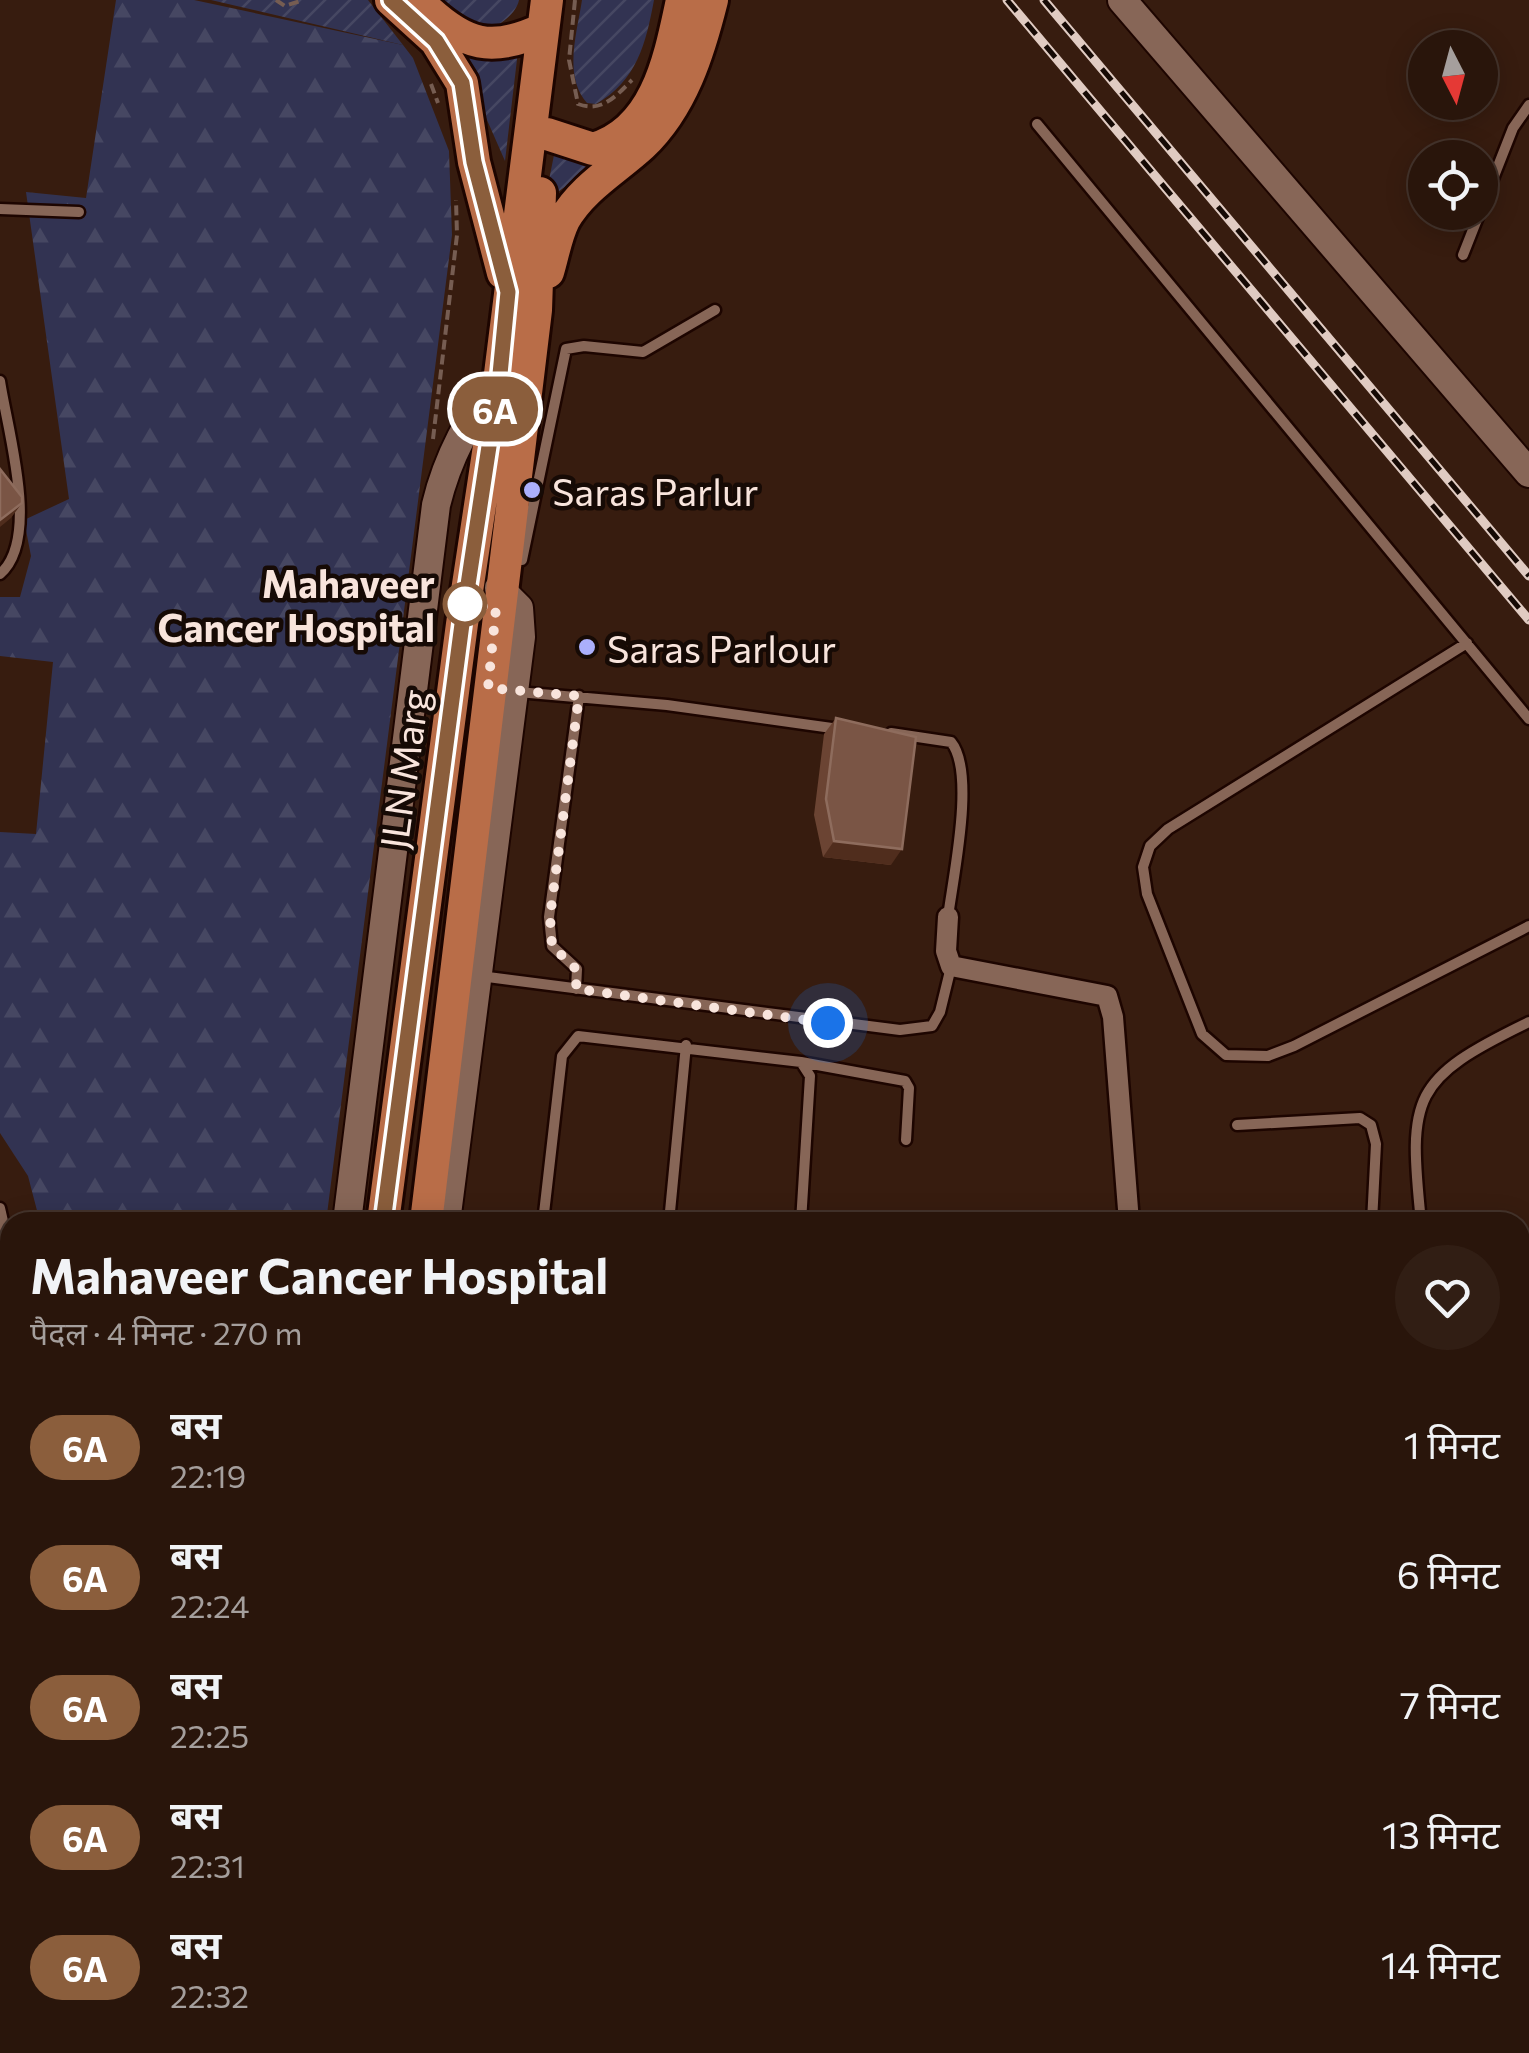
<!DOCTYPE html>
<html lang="hi">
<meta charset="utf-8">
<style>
body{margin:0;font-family:Commissioner,"Noto Sans Devanagari",sans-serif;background:#311e14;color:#f1f3f6;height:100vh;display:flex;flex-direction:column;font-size:38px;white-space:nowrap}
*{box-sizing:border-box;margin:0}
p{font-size:32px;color:#a59f9d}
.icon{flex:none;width:55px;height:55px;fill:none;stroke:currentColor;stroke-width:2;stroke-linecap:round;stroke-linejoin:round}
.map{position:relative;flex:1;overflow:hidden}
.side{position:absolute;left:0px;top:1212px;width:1530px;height:842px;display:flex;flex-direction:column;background:#29150b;border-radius:30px 30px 0 0;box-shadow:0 5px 25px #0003,0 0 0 2px #45342c}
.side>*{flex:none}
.badge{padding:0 20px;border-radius:32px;font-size:35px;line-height:65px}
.needle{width:65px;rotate:174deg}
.buttons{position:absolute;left:1408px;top:30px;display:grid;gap:20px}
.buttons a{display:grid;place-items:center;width:90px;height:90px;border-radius:50%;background:#29150b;box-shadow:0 5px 25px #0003,0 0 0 2px #45342c;font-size:50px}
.you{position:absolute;width:50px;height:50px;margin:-25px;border:8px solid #fff;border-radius:50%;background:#1a73e8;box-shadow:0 0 0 15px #1a73e833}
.map>.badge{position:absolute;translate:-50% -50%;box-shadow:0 0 0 5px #fff}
.round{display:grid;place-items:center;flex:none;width:105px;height:105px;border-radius:52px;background:#311e14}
.summary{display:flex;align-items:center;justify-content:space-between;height:170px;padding:0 30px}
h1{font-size:48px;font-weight:700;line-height:75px}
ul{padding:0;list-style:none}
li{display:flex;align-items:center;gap:30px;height:130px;padding:0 30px}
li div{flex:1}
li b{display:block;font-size:38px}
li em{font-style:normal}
li .badge{min-width:110px;font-weight:700;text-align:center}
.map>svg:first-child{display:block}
</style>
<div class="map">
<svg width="1529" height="2053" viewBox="0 0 1529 2053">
<defs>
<pattern id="forest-firs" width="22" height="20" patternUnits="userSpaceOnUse" patternTransform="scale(2.5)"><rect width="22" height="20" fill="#323352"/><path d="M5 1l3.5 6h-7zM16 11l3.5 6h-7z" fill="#464762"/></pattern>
<pattern id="garden-furrows" width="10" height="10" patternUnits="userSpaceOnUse" patternTransform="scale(2.5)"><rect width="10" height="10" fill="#323352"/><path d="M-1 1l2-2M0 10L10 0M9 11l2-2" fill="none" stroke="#464762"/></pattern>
</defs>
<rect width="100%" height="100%" fill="#371c0f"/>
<path fill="url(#forest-firs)" d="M116,0H194L403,45L413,58L449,151L452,235L326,1222H40L28,1176L0,1133V832L36,834L53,662L0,656V597H20L31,556L24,520L69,499L26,192L86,198Z"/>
<path fill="url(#garden-furrows)" d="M211,0H368L403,45Z
M441,0H519C516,15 498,26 485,31Z
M582,0H654C646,43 637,81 596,104L587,103C563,76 577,33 582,0Z
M455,47C480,64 491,63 518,51L505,161Z
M641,116L584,173L555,194L548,185L561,120L570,130L595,135Z"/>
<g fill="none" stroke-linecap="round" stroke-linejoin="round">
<g stroke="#1d0500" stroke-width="15">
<path id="service" d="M1037,124L1529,719
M0,209L79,212
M1463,255L1513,128L1529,105
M0,381C7,429 41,539 0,574
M522,560L566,349L584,346L643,352L715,310
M1467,643L1168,829L1150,846L1143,867L1147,894L1202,1034L1226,1055L1268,1056L1294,1046L1529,926
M518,692L667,705L839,729
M891,733L951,742C976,772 953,877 948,917
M480,976L900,1030L932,1026L940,1012L951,967
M576,989L577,969L552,946L549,917L579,696
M801,1062L905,1081L909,1088L906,1140
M1237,1125L1360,1118L1371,1125L1376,1144L1372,1222
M0,1208L10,1252
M543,1222L562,1056L578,1036L801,1062L810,1076L801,1222
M669,1222L686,1045
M1421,1222C1408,1096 1411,1079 1529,1022
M1520,1287L1529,1283
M0,1408L10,1347
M0,1489L10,1491
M1520,1629L1529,1628
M1520,1669L1529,1665
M1520,1845L1529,1842
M1520,1868L1529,1867
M1520,1975L1529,1983
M0,2014L10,2016
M1176,2045L1179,2053
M1292,2045L1295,2053
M1342,2045L1345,2053
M13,2053L14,2045
M847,2053L851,2045"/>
</g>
<g stroke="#1d0500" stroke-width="25">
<path id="minor" d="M948,917L946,951L951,966L1107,996L1113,1017L1129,1222
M630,2045L707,2051
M554,2053L556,2045
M931,2053L935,2045"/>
</g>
<g stroke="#1d0500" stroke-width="32">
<path id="tertiary" d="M1122,0L1529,473
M347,1222L436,505C448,455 470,418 499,376
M446,1222L521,637L519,608L499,588
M256,2053L257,2045
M342,2053L343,2045"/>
</g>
<g stroke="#1d0500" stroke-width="38">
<path id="primary" d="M391,0L436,41L462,83L474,162L503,273
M424,7C465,46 492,53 543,29
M547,134L593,149C657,131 670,56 682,0
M548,272C553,256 556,236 564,220C582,188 616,169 642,145C682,107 699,52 712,0
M383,1222L462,624L500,374L547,0
M426,1222L536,310L540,193
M281,2053L282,2045
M323,2053L324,2045
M1509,2053L1529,2040"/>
</g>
<path stroke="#765d52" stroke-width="4" stroke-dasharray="10 5" stroke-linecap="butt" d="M276,0L285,6L303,0
M575,0L569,60L578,104C602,113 616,96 632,80
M431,84L438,103
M433,439L457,235L456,200"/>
<use href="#service" stroke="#876657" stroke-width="10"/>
<use href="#minor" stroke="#876657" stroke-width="20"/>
<use href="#tertiary" stroke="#876657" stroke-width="28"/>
<use href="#primary" stroke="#b96d48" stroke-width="32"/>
<g stroke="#e0cbc2" stroke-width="9">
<path id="rail" d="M1007,0L1529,620
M1044,0L1529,576"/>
</g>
<use href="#rail" stroke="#160a05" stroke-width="5" stroke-dasharray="15" stroke-linecap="butt"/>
</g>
<path fill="#6b4433" d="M836,718L891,865L823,857L814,815L824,734Z
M10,1762V1943L2,1955L0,1954V1790L3,1772Z"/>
<path fill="#502d1d" d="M22,503L11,518L0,527V520Z
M834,841L902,849L891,865L823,857Z
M0,1941L10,1942L2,1955L0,1954Z"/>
<path fill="#7a5545" stroke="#8e6c5d" stroke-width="2.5" d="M0,469L22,497V503L0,520Z
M836,718L916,737L902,849L834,841L826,799Z
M10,1768V1942L0,1941V1836Z
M0,2036L4,2040L3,2053H0Z
M90,2045H99L135,2053H90Z"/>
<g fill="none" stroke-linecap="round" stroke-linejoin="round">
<g stroke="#fff" stroke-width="22">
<path id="line" d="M383,1222L462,624L500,374L508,292L474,162L462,83L436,41L391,0"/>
</g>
<use href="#line" stroke="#8b5e3c" stroke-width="15"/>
<path stroke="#f8e4dc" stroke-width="10" stroke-dasharray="0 18" d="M465,604L496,608L488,688L579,696L550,917L552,946L577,970L576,989L828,1023"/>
</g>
<g fill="#abaffb" stroke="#160a05" stroke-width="4">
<circle cx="532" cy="490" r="10"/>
<circle cx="587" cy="647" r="10"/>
</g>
<circle fill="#fff" stroke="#8b5e3c" stroke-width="5" cx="465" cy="604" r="20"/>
<g text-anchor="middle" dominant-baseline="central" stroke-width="9" stroke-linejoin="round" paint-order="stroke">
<g font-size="38" fill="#f8e4dc" stroke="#160a05" text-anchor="start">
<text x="552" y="490">Saras Parlur</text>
<text x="607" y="647">Saras Parlour</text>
</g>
<g font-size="38" font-weight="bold" fill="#f8e4dc" stroke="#160a05" text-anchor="end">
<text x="435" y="582">Mahaveer<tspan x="435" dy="44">Cancer Hospital</tspan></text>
</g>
<g font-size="38" fill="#f8e4dc" stroke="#160a05">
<text transform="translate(403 769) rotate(-82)">JLN Marg</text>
</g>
</g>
</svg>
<div class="buttons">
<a><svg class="needle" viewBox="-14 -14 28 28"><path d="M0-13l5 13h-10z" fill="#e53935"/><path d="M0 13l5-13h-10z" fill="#a59f9d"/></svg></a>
<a><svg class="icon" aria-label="locate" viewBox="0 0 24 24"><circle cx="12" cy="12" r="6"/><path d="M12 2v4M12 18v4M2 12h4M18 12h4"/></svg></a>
</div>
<div class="you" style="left:828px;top:1023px"></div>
<b class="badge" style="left:495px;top:409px;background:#8b5e3c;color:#fff">6A</b>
<section class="side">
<div class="summary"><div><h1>Mahaveer Cancer Hospital</h1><p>पैदल · 4 मिनट · 270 m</p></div><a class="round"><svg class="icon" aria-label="heart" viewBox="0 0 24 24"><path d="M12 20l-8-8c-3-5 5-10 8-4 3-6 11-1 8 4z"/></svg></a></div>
<ul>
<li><span class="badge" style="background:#8b5e3c;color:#fff">6A</span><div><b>बस</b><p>22:19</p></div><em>1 मिनट</em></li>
<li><span class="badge" style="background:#8b5e3c;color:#fff">6A</span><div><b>बस</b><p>22:24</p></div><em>6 मिनट</em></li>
<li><span class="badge" style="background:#8b5e3c;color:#fff">6A</span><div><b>बस</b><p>22:25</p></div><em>7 मिनट</em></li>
<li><span class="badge" style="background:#8b5e3c;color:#fff">6A</span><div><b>बस</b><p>22:31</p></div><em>13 मिनट</em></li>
<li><span class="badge" style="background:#8b5e3c;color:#fff">6A</span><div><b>बस</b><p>22:32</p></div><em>14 मिनट</em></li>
</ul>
</section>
</div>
